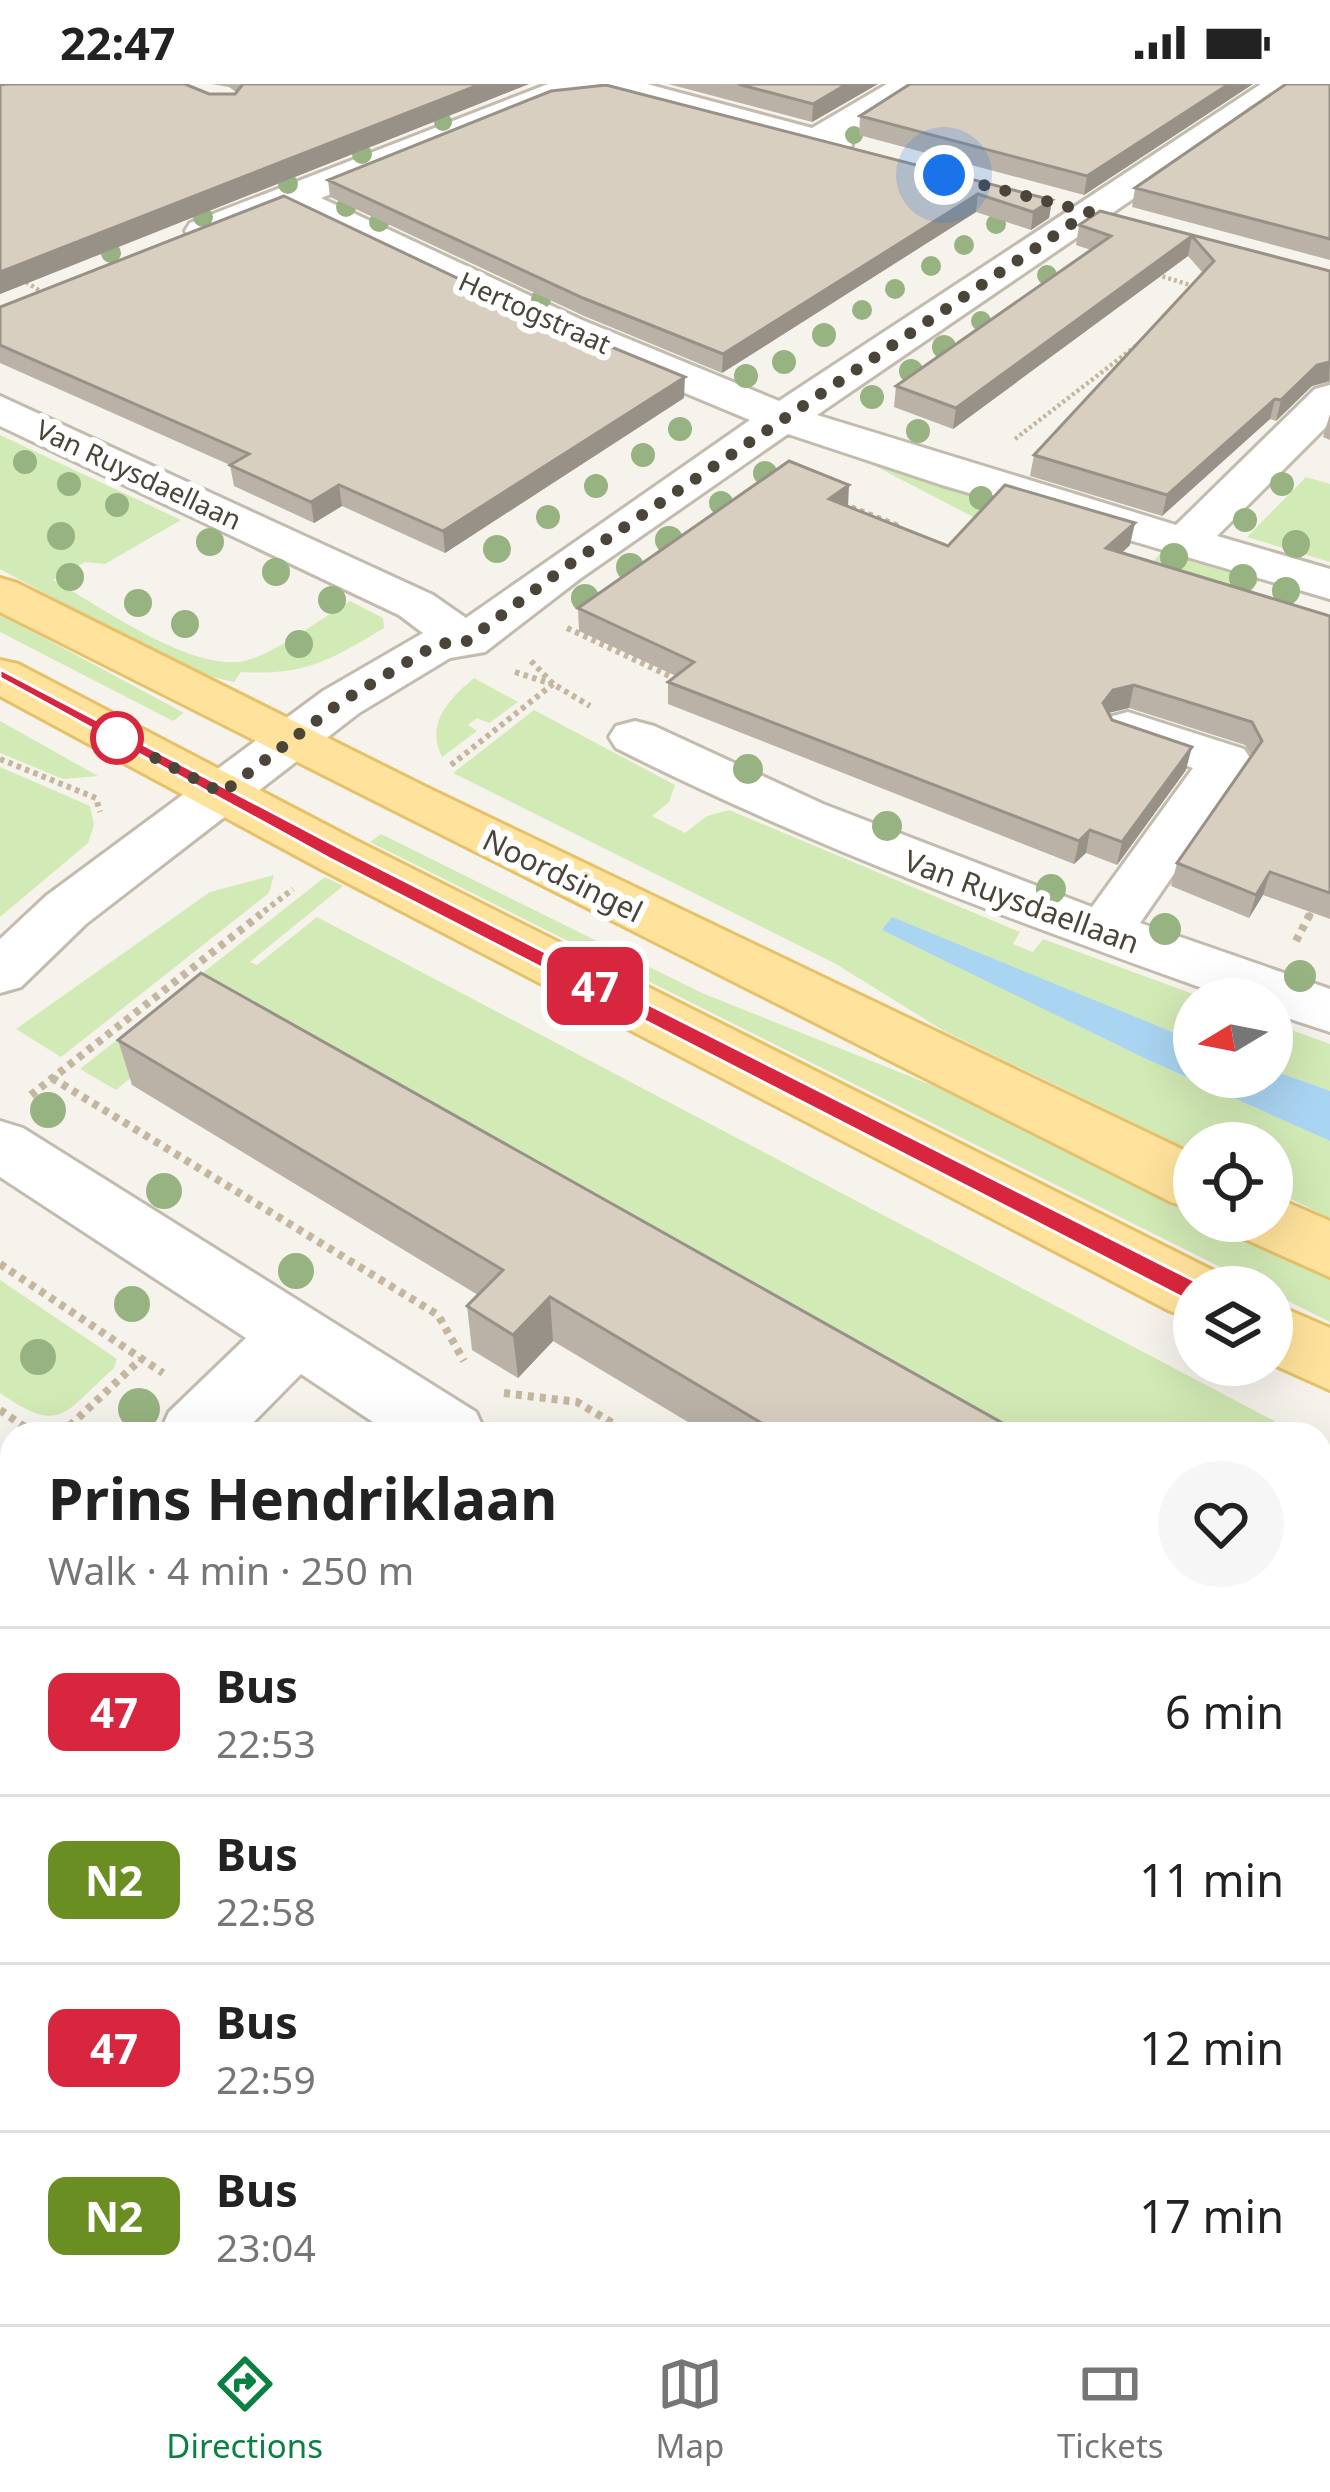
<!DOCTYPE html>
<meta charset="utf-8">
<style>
body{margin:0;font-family:"Noto Sans",sans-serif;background:#f6f6f6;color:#222;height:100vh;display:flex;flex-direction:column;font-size:45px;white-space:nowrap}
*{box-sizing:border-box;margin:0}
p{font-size:39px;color:#767676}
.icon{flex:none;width:66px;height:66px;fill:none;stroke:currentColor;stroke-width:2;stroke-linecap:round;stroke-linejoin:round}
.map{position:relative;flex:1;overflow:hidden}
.sheet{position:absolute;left:0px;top:1338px;width:1332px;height:903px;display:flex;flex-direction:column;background:#fff;border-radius:36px 36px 0 0;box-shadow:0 12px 48px #0002}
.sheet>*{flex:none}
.badge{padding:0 24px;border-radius:18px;font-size:42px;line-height:78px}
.needle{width:78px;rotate:260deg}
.tools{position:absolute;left:1173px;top:894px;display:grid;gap:24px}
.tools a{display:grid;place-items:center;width:120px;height:120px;border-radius:50%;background:#fff;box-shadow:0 12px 48px #0002;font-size:60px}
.you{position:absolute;width:60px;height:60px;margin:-30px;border:9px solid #fff;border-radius:50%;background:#1a73e8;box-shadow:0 0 0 18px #1a73e833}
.map>.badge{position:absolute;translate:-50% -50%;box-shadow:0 0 0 6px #fff}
.round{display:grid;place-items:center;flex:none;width:126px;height:126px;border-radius:63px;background:#f6f6f6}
.summary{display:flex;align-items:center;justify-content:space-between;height:204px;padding:0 48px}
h1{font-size:57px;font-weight:700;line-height:90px}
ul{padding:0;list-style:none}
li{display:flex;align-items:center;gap:36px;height:168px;padding:0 48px;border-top:3px solid #e0e0e0}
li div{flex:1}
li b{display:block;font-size:45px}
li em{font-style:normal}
li .badge{min-width:132px;font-weight:700;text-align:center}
.status{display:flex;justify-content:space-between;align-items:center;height:84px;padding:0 60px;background:#fff;direction:ltr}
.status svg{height:33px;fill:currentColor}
.menu{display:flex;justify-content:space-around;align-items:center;height:168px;border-top:3px solid #e0e0e0;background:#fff;font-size:33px;color:#767676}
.menu a{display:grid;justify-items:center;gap:6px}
.menu .active{color:#0b8043}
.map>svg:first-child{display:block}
</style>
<div class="status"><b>22:47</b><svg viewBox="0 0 49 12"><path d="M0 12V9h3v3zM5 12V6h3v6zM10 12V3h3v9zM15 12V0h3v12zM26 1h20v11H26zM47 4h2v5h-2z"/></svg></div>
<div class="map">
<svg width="1330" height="2240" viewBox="0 0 1330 2240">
<rect width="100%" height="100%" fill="#f6f3ec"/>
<path fill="#d2eab5" d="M0,351L181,436L105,480L85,478L53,496C101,522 198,594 251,575C285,563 319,536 350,517L383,534L384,544C331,576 305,592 241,588L234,598L190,588L0,485Z
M854,371L999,415L979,436Z
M1306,393L1330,400V478L1247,453Z
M1164,465L1260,495L1244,518L1145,487Z
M0,530L184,629L173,637L0,548Z
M474,594L518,618L489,639L477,634L468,641L477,647L442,673C425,640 449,615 474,594Z
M534,626L675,701L669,718L652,732L685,749L707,732L729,726L1020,848L1013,860L1033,868L1043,855L1207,915H1194V957L882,845L1144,974L1330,1057V1134L1272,1106V1059H1194V1068L944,947L836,880L453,689Z
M0,637L98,692L63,695L0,669Z
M0,683L90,722L94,741L88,759L0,833Z
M381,750L702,909L934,1002L1194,1130V1137H1209L1330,1196V1238L1272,1209V1203H1260L370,758Z
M274,791L269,809L61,973L16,945L210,808Z
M325,793L343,802L250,878L257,881L317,833L1299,1350H976L226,915L116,1006L80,985Z
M1272,939L1330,960V1007L1272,986Z
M0,1196L117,1275L114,1284C63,1329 62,1352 0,1309Z
M1320,1361L1330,1366V1556L1320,1550Z
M12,1931V2055L0,2068V1944Z
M1320,2097L1330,2104V2240H1164L1149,2229H1320Z
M12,2120V2229H627L640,2240H0V2134Z"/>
<path fill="#a9d4f2" d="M892,833L1194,957V993H1272V986L1330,1007V1057L1144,974L882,846Z"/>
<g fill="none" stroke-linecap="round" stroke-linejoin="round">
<g stroke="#c2bbae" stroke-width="6">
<path id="minor" d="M548,0H647L812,44L887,0H928L847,53L852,61L847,69L834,72L625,15L568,16L321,114L582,236L779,317L1261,0H1301L817,331L1176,441L1315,305L1330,301V339L1217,452L1330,485V515L942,401L788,350L581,494L485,568L450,574L359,629L86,840L21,903L0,909V855L46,812L323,607L423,549L399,531L0,342V312L433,511L466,534L750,336L553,254L288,127L204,158L190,155L185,147L190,139Z
M1128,628L1244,665L1252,677L1140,839L1330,905V948L1272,929V915H1233C1023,840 816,765 616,664L609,653L616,642L635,637L654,642L823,720L1092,823L1193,684L1109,655L1102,644L1109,633Z
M0,1037L23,1044L476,1328L486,1350H391L301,1290L242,1350H159L169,1328L246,1254L0,1093Z
M12,1494V1571L0,1575V1499Z
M1320,1875L1330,1879V1969L1320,1965Z
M623,2229H730L735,2240H628Z"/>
</g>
<g stroke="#e6c16a" stroke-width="6">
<path id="major" d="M0,494L17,499L426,703L1194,1071V1125L1171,1118L0,528Z
M0,576L18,580L357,757L1218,1189L1226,1203H1194V1235L1170,1227L317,783L0,612Z
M1272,1112L1330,1137V1193L1245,1155L1236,1137H1272Z
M1272,1219L1330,1244V1306L1272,1280Z"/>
</g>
<path stroke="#c4b79f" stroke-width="4.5" stroke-dasharray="3 3" stroke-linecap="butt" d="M918,85L945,67
M1151,189L1200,204
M21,195L45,210
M1015,355L1141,258"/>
<path stroke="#c4b79f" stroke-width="6" stroke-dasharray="4.5 4.5" stroke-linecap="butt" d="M843,420L896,441L901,451
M567,544L678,596
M531,577L553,600L590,622
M515,588L552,600
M0,675L96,714L100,728
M451,681L553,600
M257,833L293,805
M1309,833L1315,822"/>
<path stroke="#c4b79f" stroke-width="8" stroke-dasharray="6 6" stroke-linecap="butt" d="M1296,857L1310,830
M52,994L438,1231L464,1277
M31,1011L261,830
M0,1180L163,1289
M504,1309L577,1318L631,1350
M0,1326L35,1350
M61,1350L141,1275
M0,1406L12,1395"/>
<path stroke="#c4b79f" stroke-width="9" stroke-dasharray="8 8" stroke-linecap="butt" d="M0,1693L12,1681
M1320,1771L1330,1777
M1320,2072L1330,2079
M0,2108L12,2094
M0,2206L12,2214"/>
<use href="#minor" fill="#fff" fill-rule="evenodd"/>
<use href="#major" fill="#ffe39c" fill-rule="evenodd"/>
</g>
<g fill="#97b381">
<circle cx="443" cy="38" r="9"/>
<circle cx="854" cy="51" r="9"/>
<circle cx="362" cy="70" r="10"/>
<circle cx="288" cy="100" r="10"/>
<circle cx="346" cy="123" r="10"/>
<circle cx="203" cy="133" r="10"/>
<circle cx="379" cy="138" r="10"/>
<circle cx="996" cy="140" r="10"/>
<circle cx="964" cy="161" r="10"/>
<circle cx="111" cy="169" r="10"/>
<circle cx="931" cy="182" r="10"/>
<circle cx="1047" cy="191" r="10"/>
<circle cx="895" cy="205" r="10"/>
<circle cx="541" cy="215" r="10"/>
<circle cx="862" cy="226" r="10"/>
<circle cx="981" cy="237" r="10"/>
<circle cx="824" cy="251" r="12"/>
<circle cx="944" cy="263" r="12"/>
<circle cx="784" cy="278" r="12"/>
<circle cx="911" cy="287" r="12"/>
<circle cx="746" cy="292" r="12"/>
<circle cx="872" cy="313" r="12"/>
<circle cx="680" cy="345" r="12"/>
<circle cx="918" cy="347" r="12"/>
<circle cx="643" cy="371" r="12"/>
<circle cx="25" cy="378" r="12"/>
<circle cx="765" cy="389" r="12"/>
<circle cx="69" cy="400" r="12"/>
<circle cx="1282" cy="400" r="12"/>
<circle cx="596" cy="402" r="12"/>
<circle cx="981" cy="414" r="12"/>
<circle cx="721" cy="419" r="12"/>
<circle cx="117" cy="421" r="12"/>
<circle cx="548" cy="433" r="12"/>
<circle cx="1245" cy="436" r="12"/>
<circle cx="61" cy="452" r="14"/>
<circle cx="669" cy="456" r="14"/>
<circle cx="210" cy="458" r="14"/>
<circle cx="1296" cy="460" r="14"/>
<circle cx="497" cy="465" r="14"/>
<circle cx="1174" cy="473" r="14"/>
<circle cx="630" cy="483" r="14"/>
<circle cx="276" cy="488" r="14"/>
<circle cx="70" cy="493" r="14"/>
<circle cx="1243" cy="494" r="14"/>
<circle cx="1286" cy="507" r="14"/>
<circle cx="585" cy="514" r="14"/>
<circle cx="332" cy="516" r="14"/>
<circle cx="138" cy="519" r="14"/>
<circle cx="185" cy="540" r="14"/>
<circle cx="299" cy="560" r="14"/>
<circle cx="748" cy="685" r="15"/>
<circle cx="887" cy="742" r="15"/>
<circle cx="1051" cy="805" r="15"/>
<circle cx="1165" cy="845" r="16"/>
<circle cx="1300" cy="892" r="16"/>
<circle cx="48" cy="1026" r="18"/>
<circle cx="164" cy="1107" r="18"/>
<circle cx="296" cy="1187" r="18"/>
<circle cx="132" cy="1220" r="18"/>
<circle cx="38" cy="1273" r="18"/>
<circle cx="139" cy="1325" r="21"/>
</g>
<path fill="#bab2a6" d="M211,0H529L0,210V1L209,10H235L236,8L229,3Z
M668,0H878L812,38Z
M1253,0L1084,111L859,51L860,32Z
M1330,0V176L1132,123L1135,104Z
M551,7L1052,116L1049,134L1031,146L976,128L722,289L584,232L330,113L328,96Z
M1100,127L1330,187V298L1312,302L1276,337L1270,335L1162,432L1030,392L1034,371L1203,189L1188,172L953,345L894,323L896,302L1091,166L1076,161L1079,141Z
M0,223L684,314L445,469L342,422L314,439L234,402L230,381L0,279Z
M1330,330V356L1323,353Z
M848,423L948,462L1130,461L1122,469L1330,532V835L1263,811L1249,834L1171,802L1177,779L1252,672L1245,661L1129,624L1108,629L1112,636L1186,686L1117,781L1086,769L1074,780L668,620V598L676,592L579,547L578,524Z
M118,956L1022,1350H708L553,1257L518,1294L472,1266L467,1222L478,1211L132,1001Z
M1320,1517L1330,1523V1727L1320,1721Z
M875,2229H1187L1202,2240H890Z"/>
<path fill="#979187" d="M481,0H529L0,210V188Z
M847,0H878L812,38L813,20Z
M1229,0H1253L1084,111L1087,92Z
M978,110L976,128L722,289L723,270Z
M1052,116L1049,134L1031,146L1033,128Z
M1192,152L1188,172L953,345L956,324Z
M1330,278L1329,297L1312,302L1276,337L1281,316L1317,281Z
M685,293L684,314L445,469L443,447Z
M1275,315L1270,335L1162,432L1167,411Z
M339,401L342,422L314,439L311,418Z
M849,401L848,423L829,415Z
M1135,439L1130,461L1102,486L1106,464Z
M1134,601L1129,624L1108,629L1103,619L1113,606Z
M1192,663L1186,686L1117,781L1122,758Z
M1090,746L1086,769L1074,780L1079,757Z
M1270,788L1263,811L1249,834L1256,811Z
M550,1213L553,1257L518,1294L513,1251Z
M12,1863V1920L0,1933V1876Z"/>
<path fill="#d8cfc1" stroke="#979187" stroke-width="3" d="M6,0H185L209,10H235L243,0H481L0,188V1Z
M738,0H847L813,20Z
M910,0H1229L1087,92L860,32Z
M1286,0H1330V155L1135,104Z
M606,1L1052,116L1033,128L978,110L723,270L583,214L328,96L551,7Z
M284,112L550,238L685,293L443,447L339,401L311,418L230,381L249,370L0,261V223Z
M1100,127L1330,187V278L1317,281L1281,316L1275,315L1167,411L1034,371L1214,177L1192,152L956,324L896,302L1111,152L1079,141Z
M789,377L849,401L829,415L948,462L1005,401L1135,439L1106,464L1330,532V809L1270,788L1256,811L1177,779L1262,657L1252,638L1134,601L1113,606L1103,619L1112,636L1192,663L1122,758L1090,746L1079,757L668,598L694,578L578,524Z
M201,889L1022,1350H780L550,1213L513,1251L467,1222L503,1186L118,956Z
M1320,1517L1330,1523V1677L1320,1672Z
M12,1686V1863L0,1876V1698Z
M912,2229H1187L1202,2240H926Z"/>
<path fill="#d7263d" stroke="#fff" stroke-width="3" d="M0,585L344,766L1203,1201L1206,1208L1194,1217L1185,1215L330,775L0,594Z"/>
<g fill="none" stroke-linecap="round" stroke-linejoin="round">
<path stroke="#4b4439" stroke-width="12" stroke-dasharray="0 21.6" d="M117,654L222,709L341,618L437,560L467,557L564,484L1089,128L944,91"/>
</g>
<circle fill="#fff" stroke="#d7263d" stroke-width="6" cx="117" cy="654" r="24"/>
<g text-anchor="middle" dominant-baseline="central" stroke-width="12" stroke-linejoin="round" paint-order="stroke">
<g font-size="27" fill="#4b4439" stroke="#fff">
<text transform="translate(535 228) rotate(24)">Hertogstraat</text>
<text transform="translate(139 390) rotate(25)">Van Ruysdaellaan</text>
</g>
<g font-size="30" fill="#4b4439" stroke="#fff">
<text transform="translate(563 791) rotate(26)">Noordsingel</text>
<text transform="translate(1022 817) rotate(20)">Van Ruysdaellaan</text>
</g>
</g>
</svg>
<div class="tools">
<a><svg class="needle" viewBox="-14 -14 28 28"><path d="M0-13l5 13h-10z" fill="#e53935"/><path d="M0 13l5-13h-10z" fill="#767676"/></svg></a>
<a><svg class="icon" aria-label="locate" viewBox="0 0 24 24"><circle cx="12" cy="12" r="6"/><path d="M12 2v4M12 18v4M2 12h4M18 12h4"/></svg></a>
<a><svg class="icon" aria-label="layers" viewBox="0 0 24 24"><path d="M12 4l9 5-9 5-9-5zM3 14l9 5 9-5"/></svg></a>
</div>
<div class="you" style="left:944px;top:91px"></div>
<b class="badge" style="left:595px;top:902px;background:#d7263d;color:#fff">47</b>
<section class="sheet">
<div class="summary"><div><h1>Prins Hendriklaan</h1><p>Walk · 4 min · 250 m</p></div><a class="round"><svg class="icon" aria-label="heart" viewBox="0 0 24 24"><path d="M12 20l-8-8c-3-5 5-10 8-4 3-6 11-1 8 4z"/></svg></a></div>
<ul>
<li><span class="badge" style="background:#d7263d;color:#fff">47</span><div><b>Bus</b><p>22:53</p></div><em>6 min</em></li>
<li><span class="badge" style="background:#6b8e23;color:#fff">N2</span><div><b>Bus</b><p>22:58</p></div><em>11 min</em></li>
<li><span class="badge" style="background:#d7263d;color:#fff">47</span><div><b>Bus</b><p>22:59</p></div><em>12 min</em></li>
<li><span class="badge" style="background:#6b8e23;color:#fff">N2</span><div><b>Bus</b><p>23:04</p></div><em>17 min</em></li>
</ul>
</section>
</div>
<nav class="menu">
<a class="active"><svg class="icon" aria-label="directions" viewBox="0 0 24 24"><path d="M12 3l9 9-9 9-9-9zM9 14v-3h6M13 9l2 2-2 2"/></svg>Directions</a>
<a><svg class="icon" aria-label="map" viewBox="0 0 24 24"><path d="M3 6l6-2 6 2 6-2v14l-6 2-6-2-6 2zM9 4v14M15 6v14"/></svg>Map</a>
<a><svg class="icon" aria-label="tickets" viewBox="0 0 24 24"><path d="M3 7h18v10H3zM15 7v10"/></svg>Tickets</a>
</nav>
